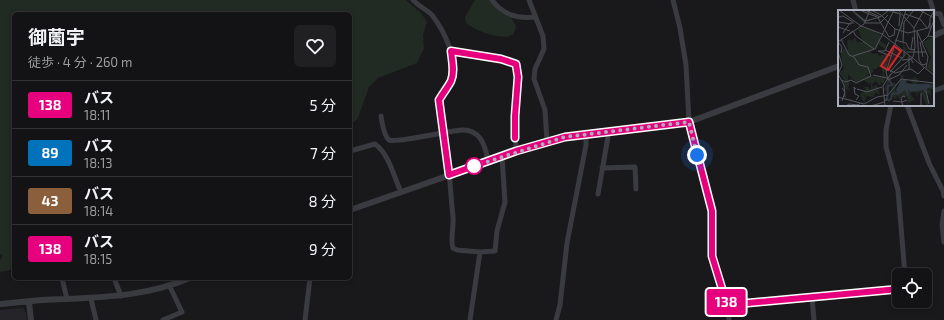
<!DOCTYPE html>
<html lang="ja">
<meta charset="utf-8">
<style>
body{margin:0;font-family:"Exo 2","Noto Sans JP",sans-serif;background:#202022;color:#f1f3f6;height:100vh;display:flex;flex-direction:column;font-size:15px;white-space:nowrap}
*{box-sizing:border-box;margin:0}
p{font-size:13px;color:#9d9ea0}
.icon{flex:none;width:22px;height:22px;fill:none;stroke:currentColor;stroke-width:2;stroke-linecap:round;stroke-linejoin:round}
.map{position:relative;flex:1;overflow:hidden}
.details{position:absolute;left:12px;top:12px;width:340px;height:268px;display:flex;flex-direction:column;background:#131315;border-radius:6px;box-shadow:0 2px 6px #0003,0 0 0 1px #323234}
.details>*{flex:none}
.badge{padding:0 8px;border-radius:3px;font-size:14px;line-height:26px}
.fabs{position:absolute;left:892px;top:268px;display:grid;gap:8px}
.fabs a{display:grid;place-items:center;width:40px;height:40px;border-radius:6px;background:#131315;box-shadow:0 2px 6px #0003,0 0 0 1px #323234;font-size:20px}
.you{position:absolute;width:20px;height:20px;margin:-10px;border:3px solid #fff;border-radius:50%;background:#1a73e8;box-shadow:0 0 0 6px #1a73e833}
.map>.badge{position:absolute;translate:-50% -50%;box-shadow:0 0 0 2px #fff}
.round{display:grid;place-items:center;flex:none;width:42px;height:42px;border-radius:6px;background:#202022}
.summary{display:flex;align-items:center;justify-content:space-between;height:68px;padding:0 16px}
h1{font-size:19px;font-weight:700;line-height:30px}
ul{padding:0;list-style:none}
li{display:flex;align-items:center;gap:12px;height:48px;padding:0 16px;border-top:1px solid #323234}
li div{flex:1}
li b{display:block;font-size:15px}
li em{font-style:normal}
li .badge{min-width:44px;font-weight:700;text-align:center}
.map>svg:first-child{display:block}
</style>
<div class="map">
<svg width="944" height="320" viewBox="0 0 944 320">
<rect width="100%" height="100%" fill="#19191c"/>
<path fill="#252529" d="M23,308L26,313L27,320H0V310Z"/>
<path fill="#212a23" d="M0,0H406L421,13L427,22L423,35L424,48L417,63L378,78L369,87L357,120L350,124V14H14V263L10,270L0,272V261L3,254L0,255Z
M475,0H491L510,16L516,26C515,29 515,33 512,35C502,41 474,30 466,23L465,17Z"/>
<g fill="none" stroke-linecap="round" stroke-linejoin="round">
<path stroke="#3a3b41" stroke-width="5" d="M413,0C418,6 426,9 432,15C445,32 457,58 452,79C450,85 442,94 439,100C448,139 449,178 453,217C454,227 450,240 453,248L457,250L480,252
M492,0C503,15 517,19 535,17
M529,0L543,36L544,49L535,69L534,79L545,110L547,141
M673,0L680,28L686,65L689,122L712,211V256L727,305L729,320
M853,0L856,11
M930,0L934,13L940,14L944,25
M451,51L501,59L516,64L518,69L515,115L516,151
M933,91L944,87
M891,105L886,130V147L898,190L905,275
M907,105L929,163L943,191L944,196
M381,116C382,123 384,136 389,140C394,143 450,131 461,130C480,129 485,144 488,161
M350,151L375,144C389,154 394,177 401,192
M602,168L635,167L636,189
M598,194L609,131
M944,211L942,225L944,242
M62,278L67,299
M114,278L121,296
M812,297L814,320
M91,299L96,320
M727,305L899,289
M163,320L182,312L170,287
M305,320L310,278
M470,320L480,252L495,251L497,231L505,202L502,156
M556,320L560,305L567,243L586,145V133"/>
<path stroke="#3a3b41" stroke-width="6" d="M933,36L944,31
M350,210L547,141L586,133L671,125L689,122L839,66
M29,302L31,320
M0,304C22,302 45,299 67,299C111,297 149,295 190,278"/>
</g>
<g fill="none" stroke-linecap="round" stroke-linejoin="round">
<g stroke="#fff" stroke-width="9">
<path id="line" d="M515,138V116L518,77L516,64L501,59L451,51C452,60 455,72 451,81C448,87 443,93 439,100L449,175L516,151L565,137L689,122L712,211V256L727,305L899,289"/>
</g>
<use href="#line" stroke="#e6007e" stroke-width="6"/>
<path stroke="#abafbb" stroke-width="4" stroke-dasharray="0 7.2" d="M474,166L565,137L689,122L697,155"/>
</g>
<circle fill="#fff" stroke="#e6007e" stroke-width="2" cx="474" cy="166" r="8"/>
<g transform="translate(838 10)">
<rect width="96" height="96" fill="#19191c"/>
<path d="M12,0L16,1L26,11L43,7L48,2L52,0L59,1L63,4L65,13H69L65,14L64,19L65,32L70,42L68,41V46L54,61L52,71L58,74L63,69L62,64L66,66L65,69L69,70L64,69V73L59,72L57,80L60,84L67,80L72,88L70,79L72,82L84,80L87,83V80H91L90,78L96,77L91,74H75L72,70L76,68V66L81,71L78,74L94,73L96,75V79H92L94,86L87,81L91,93L89,96L83,82L79,83L80,87L77,82L72,83L77,90L69,93L70,88L65,86L62,89L57,85L60,91L52,84L55,75L52,71L48,81L46,80L53,60L66,45L63,20H61L64,13L62,4L49,2L43,7L26,13ZM23,17L37,21L34,24L37,22L42,25V31L49,35L47,39L40,34L39,39L32,41L35,44L40,43L41,46L48,44L50,50L48,61L45,63L43,57H39V59H35L36,62L28,65L42,67L46,66L42,64L45,63L47,65V70L45,75L43,72L42,76L38,71L34,74L35,78L38,75L41,78L36,80L40,79L42,85L38,82L35,87L29,86V88L24,84L28,88L26,93L22,85L28,79L26,77H30L33,81V72L31,74L26,70L17,72L10,64V71H12L10,78L13,79L8,80L5,71L8,72L1,63L6,59L3,46L5,38L10,41L9,31L12,29L14,31L17,27L19,32H25L20,19ZM96,26V63L89,58L93,47L85,32Z" fill="#212a23"/>
<path d="M63,70H69L68,73L75,74H91L96,77L90,78L87,83L85,80L72,82L70,79L72,90L67,80L60,85L58,80Z" fill="#2f3740"/>
<path fill="none" stroke="#2f3740" stroke-width="2" d="M18,4L28,12M49,91L50,76L54,75L51,69M50,91L53,89L54,84L60,83"/>
<path fill="none" stroke="#53555c" stroke-width="1" d="M1,0L23,16L44,24L96,65M14,0L27,11L42,7L51,0L55,1M27,0L42,7M33,0L43,5L57,19L70,23L90,18L92,13M60,0L76,18M68,0L48,62L50,70L61,65L69,55M24,1L39,7M83,1L96,8M55,2L62,4L61,16M67,4L82,9L89,18M1,7L5,6L15,12M40,8L51,27L56,25L57,19M0,12L13,14M27,13H42L50,5M0,17L12,21M92,19V8L96,1M79,21L90,47L88,58M79,22L81,50L84,55L88,54M5,23L12,13H16M11,24L15,21L18,26L36,39M44,25L56,0M90,26L96,10M3,29L11,45M57,30L68,33L71,39L77,40M0,32L4,37L3,43M0,32L26,14L32,0M65,32L66,12L76,0M82,32L85,47M84,32L90,26L96,27M73,39L75,27M47,40L64,48M40,41H47L51,32M40,41L53,46M0,42L4,55L0,64L6,75L7,87M69,42H88M15,46L37,39L44,25M71,46V59M64,50L73,49L75,53M50,59L57,63L73,59L80,64L87,57M52,62L66,46V42M35,65L49,68M3,70L8,72L13,70L18,73L33,66L30,57L21,55L16,47L11,45M18,79L16,77L17,84L21,86L18,90M19,79L29,82L44,77M88,81L91,94M83,83V96M0,87L26,94L39,87L50,85L63,69L96,73M4,91L7,82L4,78M55,91L64,92L69,90M8,96L11,94L20,95L22,93M33,96L46,92L49,88M47,96L45,76L52,65L75,47L77,37L76,18L86,0M65,96L63,89L65,86L67,87"/>
<path fill="#d62828" fill-opacity="0.15" stroke="#d62828" stroke-width="2" d="M56,36L63,41L50,60L43,56Z"/>
<rect width="96" height="96" fill="none" stroke="#abafbb" stroke-width="2"/>
</g>
</svg>
<div class="fabs">
<a><svg class="icon" aria-label="locate" viewBox="0 0 24 24"><circle cx="12" cy="12" r="6"/><path d="M12 2v4M12 18v4M2 12h4M18 12h4"/></svg></a>
</div>
<div class="you" style="left:697px;top:155px"></div>
<b class="badge" style="left:726px;top:302px;background:#e6007e;color:#fff">138</b>
<section class="details">
<div class="summary"><div><h1>御薗宇</h1><p>徒歩 · 4 分 · 260 m</p></div><a class="round"><svg class="icon" aria-label="heart" viewBox="0 0 24 24"><path d="M12 20l-8-8c-3-5 5-10 8-4 3-6 11-1 8 4z"/></svg></a></div>
<ul>
<li><span class="badge" style="background:#e6007e;color:#fff">138</span><div><b>バス</b><p>18:11</p></div><em>5 分</em></li>
<li><span class="badge" style="background:#0072bc;color:#fff">89</span><div><b>バス</b><p>18:13</p></div><em>7 分</em></li>
<li><span class="badge" style="background:#8b5e3c;color:#fff">43</span><div><b>バス</b><p>18:14</p></div><em>8 分</em></li>
<li><span class="badge" style="background:#e6007e;color:#fff">138</span><div><b>バス</b><p>18:15</p></div><em>9 分</em></li>
</ul>
</section>
</div>
